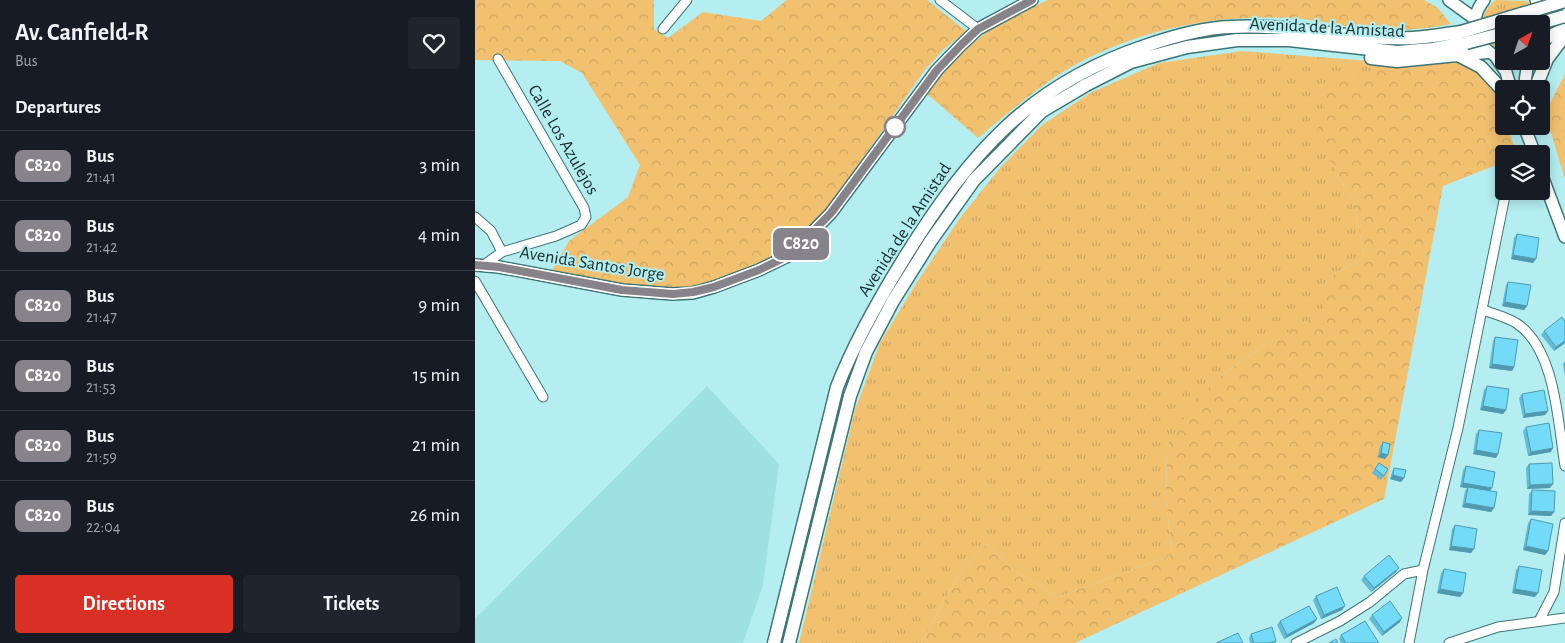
<!DOCTYPE html>
<style>
body{margin:0;font-family:"Alegreya Sans",sans-serif;background:#20242c;color:#f1f3f6;height:100vh;display:flex;flex-direction:column;font-size:19px;white-space:nowrap}
*{box-sizing:border-box;margin:0}
p{font-size:16px;color:#9ea1a6}
.icon{flex:none;width:28px;height:28px;fill:none;stroke:currentColor;stroke-width:2;stroke-linecap:round;stroke-linejoin:round}
.map{position:relative;flex:1;overflow:hidden}
.details{display:flex;flex-direction:column;background:#171b24;width:475px}
.details>*{flex:none}
.badge{padding:0 10px;border-radius:8px;font-size:18px;line-height:32px}
.needle{width:32px;rotate:40deg}
.fabs{position:absolute;left:1020px;top:15px;display:grid;gap:10px}
.fabs a{display:grid;place-items:center;width:55px;height:55px;border-radius:5px;background:#171b24;box-shadow:0 2px 12px #0003;font-size:25px}
.map>.badge{position:absolute;translate:-50% -50%;box-shadow:0 0 0 2px #fff}
h2{padding:0 15px;font-size:19px;line-height:45px}
.round{display:grid;place-items:center;flex:none;width:52px;height:52px;border-radius:5px;background:#20242c}
.headline{display:flex;align-items:center;justify-content:space-between;height:85px;padding:0 15px}
h1{font-size:24px;font-weight:700;line-height:38px}
.primary-button{display:flex;gap:10px;margin-top:auto;padding:10px 15px}
.primary-button a{flex:1;height:58px;border-radius:5px;background:#d93025;color:#fff;font-size:20px;font-weight:700;line-height:58px;text-align:center}
.primary-button a+a{background:#20242c;color:#f1f3f6}
ul{padding:0;list-style:none}
li{display:flex;align-items:center;gap:15px;height:70px;padding:0 15px;border-top:1px solid #363941}
li div{flex:1}
li b{display:block;font-size:19px}
li em{font-style:normal}
li .badge{min-width:55px;font-weight:700;text-align:center}
main{display:flex;flex:1;min-height:0}
.map>svg:first-child{display:block}
</style>
<main>
<section class="details">
<div class="headline"><div><h1>Av. Canfield-R</h1><p>Bus</p></div><a class="round"><svg class="icon" aria-label="heart" viewBox="0 0 24 24"><path d="M12 20l-8-8c-3-5 5-10 8-4 3-6 11-1 8 4z"/></svg></a></div>
<h2>Departures</h2>
<ul>
<li><span class="badge" style="background:#87838a;color:#fff">C820</span><div><b>Bus</b><p>21:41</p></div><em>3 min</em></li>
<li><span class="badge" style="background:#87838a;color:#fff">C820</span><div><b>Bus</b><p>21:42</p></div><em>4 min</em></li>
<li><span class="badge" style="background:#87838a;color:#fff">C820</span><div><b>Bus</b><p>21:47</p></div><em>9 min</em></li>
<li><span class="badge" style="background:#87838a;color:#fff">C820</span><div><b>Bus</b><p>21:53</p></div><em>15 min</em></li>
<li><span class="badge" style="background:#87838a;color:#fff">C820</span><div><b>Bus</b><p>21:59</p></div><em>21 min</em></li>
<li><span class="badge" style="background:#87838a;color:#fff">C820</span><div><b>Bus</b><p>22:04</p></div><em>26 min</em></li>
</ul>
<div class="primary-button"><a>Directions</a><a>Tickets</a></div>
</section>
<div class="map">
<svg width="1090" height="643" viewBox="0 0 1090 643">
<defs>
<pattern id="grass-tufts" width="24" height="20" patternUnits="userSpaceOnUse" patternTransform="scale(1.25)"><rect width="24" height="20" fill="#f1c170"/><path d="M3 7l-1-3M5 7V3M7 7l1-3M15 17l-1-3M17 17v-4M19 17l1-3" fill="none" stroke="#cea661"/></pattern>
<pattern id="forest-crowns" width="20" height="18" patternUnits="userSpaceOnUse" patternTransform="scale(1.25)"><rect width="20" height="18" fill="#f1c170"/><path d="M2 6a3 3 0 1 1 6 0M12 15a3 3 0 1 1 6 0" fill="none" stroke="#cea661"/></pattern>
</defs>
<rect width="100%" height="100%" fill="#b4eef0"/>
<path fill="#9ee1e3" d="M232,386L304,464L288,585L268,643H0V619Z"/>
<path fill="url(#grass-tufts)" d="M1021,0L1052,1L1059,7L1065,24H1029V51C1005,43 1000,14 1021,0Z
M767,51L920,63L860,171L879,201L889,258L852,278L849,312L793,343L744,377L692,446L691,499L697,555L583,597L536,568L512,544L484,574L446,643H324L380,410L405,343L442,282L485,218L525,168L567,125L615,93L684,63Z"/>
<path fill="url(#forest-crowns)" d="M0,0H179V29L193,38L228,12L286,21L312,0H452L491,31L468,50L449,71L351,211L309,251L283,266L228,287L165,288L76,272L94,241L153,197L165,165L107,73L85,61L0,60Z
M573,0H949L963,8L976,24C949,29 924,32 897,30C873,28 850,21 826,19C742,12 655,30 583,75C555,94 529,116 503,138L451,93L489,50L529,19Z
M982,60C1012,75 1029,92 1029,126H1033L1041,154H1029V162L968,186L909,499L600,643H446L484,574L512,544L536,568L583,597L697,555L691,499L692,446L720,400L744,377L793,343L848,312L852,278L889,258L879,201L860,171L842,133L855,84L920,63Z
M1090,74V179L1070,113Z"/>
<g fill="none" stroke-linecap="round" stroke-linejoin="round">
<g stroke="#3e7577" stroke-width="11">
<path id="street" d="M465,0L503,29
M188,29L212,0
M0,217L16,231L27,252
M9,265L27,252L81,236L106,225L111,217L109,208L23,59
M0,281L68,397
M1008,310C1019,314 1032,317 1041,323C1081,348 1083,425 1090,466
M1065,619L1079,592L1090,523
M821,643L865,621L895,602L929,574L948,570
M934,643L948,570L983,428L1031,191
M974,643L1023,627L1090,618"/>
</g>
<g stroke="#3e7577" stroke-width="14">
<path id="secondary" d="M974,0L1000,19
M1009,0C991,22 1002,52 1029,59
M1061,0C1071,13 1072,25 1066,41
M1021,57L1031,72L1036,89
M1049,89L1053,61
M1049,126L1060,154
M1066,173L1090,237
M0,265L24,267L147,290L197,294L218,293L239,287L284,270L315,255L356,213L462,70L486,45L503,29L557,0"/>
</g>
<g stroke="#3e7577" stroke-width="15">
<path id="primary" d="M1067,40L1090,29
M983,55L1006,67L1029,92
M896,58L922,61L1012,52
M1060,89L1072,59L1090,35
M299,643L362,387C380,341 404,299 430,257C494,155 553,85 670,46C696,37 727,28 755,27C816,23 877,41 938,38C954,37 970,34 986,32
M314,643L375,396L391,352L418,301L455,242L499,180L567,111L611,85L656,62L712,47L762,40H814L922,52L958,49L991,43"/>
</g>
<use href="#street" stroke="#fff" stroke-width="9"/>
<use href="#secondary" stroke="#fff" stroke-width="11"/>
<use href="#primary" stroke="#fff" stroke-width="12"/>
<g stroke="#3e7577" stroke-width="15" stroke-linecap="butt">
<path id="primary-bridge" d="M1062,24L1090,16
M986,32L1090,1
M991,43L1029,33"/>
</g>
<use href="#primary-bridge" stroke="#fff" stroke-width="12"/>
</g>
<path fill="#63bcd5" d="M1042,234L1058,263L1036,259L1039,238Z
M1033,282L1052,306L1049,310L1027,306L1031,285Z
M1069,331L1090,343L1079,351L1066,335Z
M1020,337L1039,367L1037,371L1014,368L1018,341Z
M1090,361V376L1088,364Z
M1012,386L1031,410L1028,414L1005,410L1009,390Z
M1047,394L1073,411L1070,415L1048,418L1044,398Z
M1051,427L1076,452L1053,456L1048,431Z
M1004,430L1023,454L1021,458L998,454L1001,434Z
M908,442L913,455L910,459L903,457L905,446Z
M904,463L913,469L906,480L897,473Z
M1054,464L1075,488L1052,489L1051,468Z
M991,466L1015,491L1019,508L1016,512L987,507L990,491L992,488L985,487L988,470Z
M919,468L929,478L926,482L915,479L917,472Z
M1057,490L1079,512L1076,516L1053,515L1054,494Z
M1056,519L1073,551L1070,555L1048,550L1053,523Z
M980,525L999,549L996,553L974,550L977,529Z
M1044,566L1060,597L1037,593L1041,570Z
M969,569L988,593L985,597L962,593L966,573Z
M921,572L896,592L886,580L889,576Z
M841,596L867,610L846,619L838,600Z
M897,615L925,622L907,636L894,619Z
M805,621L839,623L809,639L802,625Z
M776,634L801,641L800,643H775L774,638Z
M866,635L904,643H866L864,639Z"/>
<path fill="#5099ae" d="M1038,255L1061,259L1058,263L1036,259Z
M1030,302L1052,306L1049,310L1027,306Z
M1090,341V343L1079,351L1081,347Z
M1017,364L1039,367L1037,371L1014,368Z
M1008,406L1031,410L1028,414L1005,410Z
M1073,411L1070,415L1048,418L1050,414Z
M1078,448L1076,452L1053,456L1056,452Z
M1001,450L1023,454L1021,458L998,454Z
M906,453L913,455L910,459L903,457Z
M918,475L929,478L926,482L915,479Z
M988,483L1017,488L1014,492L985,487Z
M1078,484L1075,488L1052,489L1055,485Z
M990,503L1019,508L1016,512L987,507Z
M1056,511L1079,512L1076,516L1053,515Z
M976,546L999,549L996,553L974,550Z
M1051,546L1073,551L1070,555L1048,550Z
M924,568L921,572L896,592L899,588Z
M965,589L988,593L985,597L962,593Z
M1040,589L1063,593L1060,597L1037,593Z
M870,606L867,610L846,619L849,615Z
M927,618L925,622L907,636L909,632Z
M842,619L839,623L809,639L812,635Z"/>
<path fill="#73dbf8" stroke="#5099ae" d="M1042,234L1064,238L1061,259L1038,255Z
M1033,282L1056,285L1052,306L1030,302Z
M1087,317L1090,321V341L1081,347L1069,331Z
M1020,337L1043,340L1039,367L1017,364Z
M1012,386L1034,389L1031,410L1008,406Z
M1069,390L1073,411L1050,414L1047,394Z
M1074,423L1078,448L1056,452L1051,427Z
M1004,430L1027,433L1023,454L1001,450Z
M908,442L915,444L913,455L906,453Z
M904,463L913,469L909,476L900,469Z
M1077,463L1078,484L1055,485L1054,464Z
M991,466L1020,472L1017,488L988,483Z
M919,468L931,470L929,478L918,475Z
M993,487L1022,492L1019,508L990,503Z
M1057,490L1080,491L1079,512L1056,511Z
M1056,519L1078,524L1073,551L1051,546Z
M980,525L1002,529L999,549L976,546Z
M914,555L924,568L899,588L889,576Z
M1044,566L1067,570L1063,593L1040,589Z
M969,569L991,573L988,593L965,589Z
M862,587L870,606L849,615L841,596Z
M915,601L927,618L909,632L897,615Z
M834,606L842,619L812,635L805,621Z
M890,621L904,643H871L866,635Z
M797,627L801,641L793,643H779L776,634Z
M763,633L768,643H741Z
M861,639L863,643H854Z"/>
<g fill="none" stroke-linecap="round" stroke-linejoin="round">
<g stroke="#fff" stroke-width="11">
<path id="line" d="M0,265L24,267L147,290L198,294L218,292L239,287L284,270L315,255L356,213L462,70L486,45L503,29L557,0"/>
</g>
<use href="#line" stroke="#87838a" stroke-width="8"/>
</g>
<circle fill="#fff" stroke="#87838a" stroke-width="2.5" cx="420" cy="127" r="10"/>
<g text-anchor="middle" dominant-baseline="central" stroke-width="4" stroke-linejoin="round" paint-order="stroke">
<g font-size="18" fill="#172e2f" stroke="#b4eef0">
<text transform="translate(852 28) rotate(3)">Avenida de la Amistad</text>
<text transform="translate(88 140) rotate(60)">Calle Los Azulejos</text>
<text transform="translate(430 230) rotate(-57)">Avenida de la Amistad</text>
<text transform="translate(117 264) rotate(9)">Avenida Santos Jorge</text>
</g>
</g>
</svg>
<div class="fabs">
<a><svg class="needle" viewBox="-14 -14 28 28"><path d="M0-13l5 13h-10z" fill="#e53935"/><path d="M0 13l5-13h-10z" fill="#9ea1a6"/></svg></a>
<a><svg class="icon" aria-label="locate" viewBox="0 0 24 24"><circle cx="12" cy="12" r="6"/><path d="M12 2v4M12 18v4M2 12h4M18 12h4"/></svg></a>
<a><svg class="icon" aria-label="layers" viewBox="0 0 24 24"><path d="M12 4l9 5-9 5-9-5zM3 14l9 5 9-5"/></svg></a>
</div>
<b class="badge" style="left:326px;top:244px;background:#87838a;color:#fff">C820</b>
</div>
</main>
